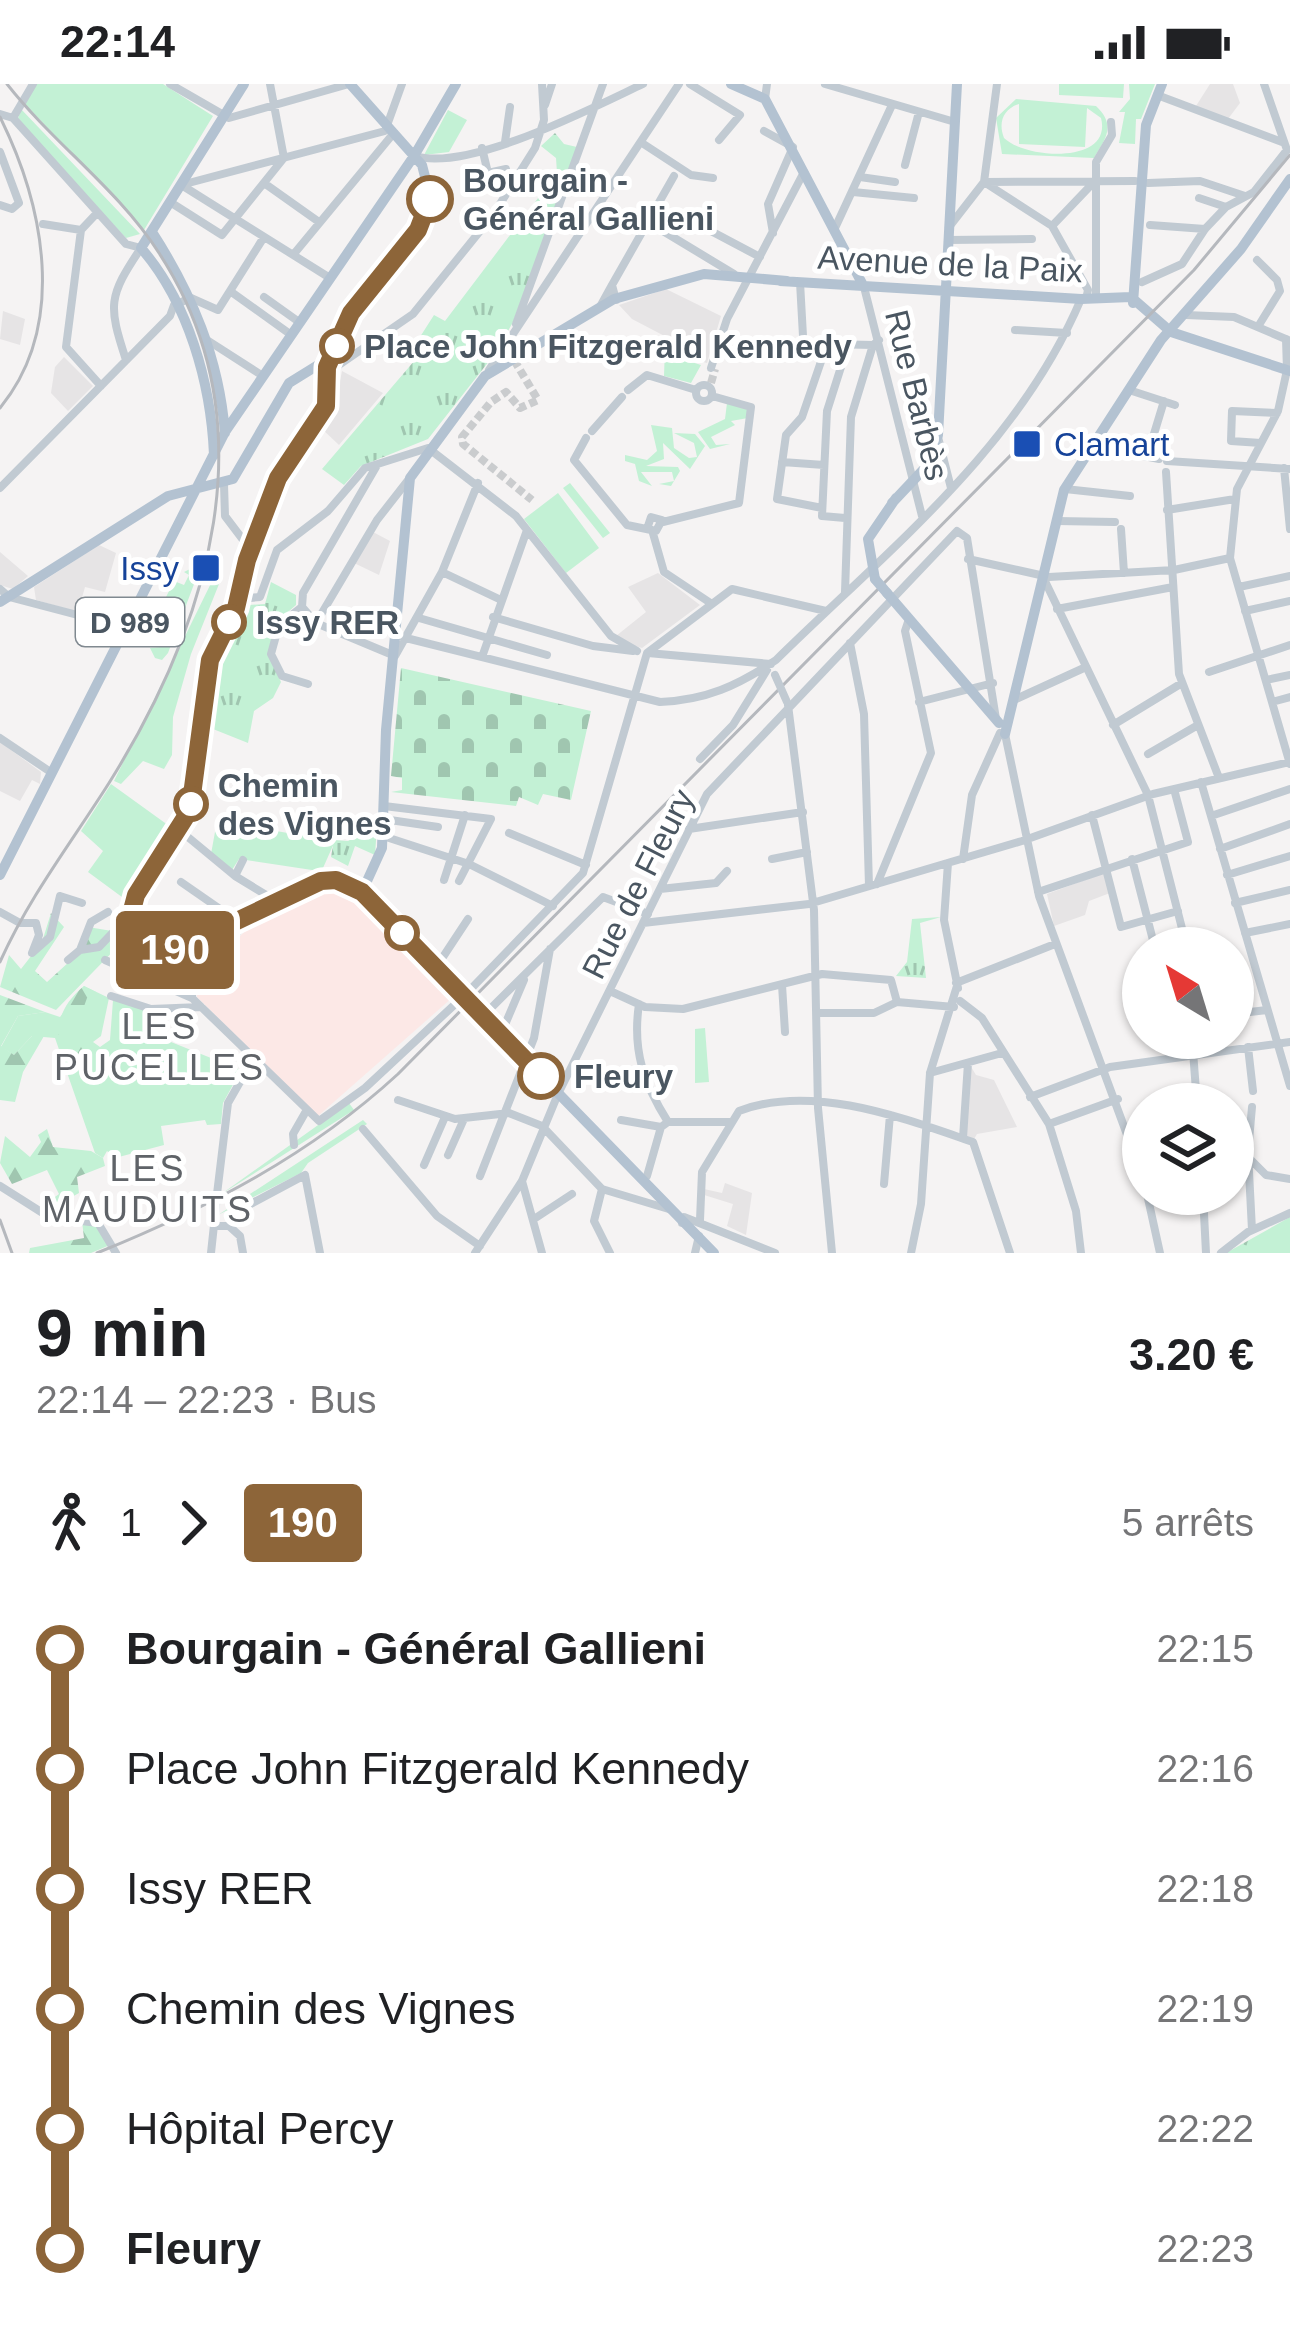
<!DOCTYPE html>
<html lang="fr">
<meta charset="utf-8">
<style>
body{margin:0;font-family:Arial,sans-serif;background:#f6f6f6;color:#202124;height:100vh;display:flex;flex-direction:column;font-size:45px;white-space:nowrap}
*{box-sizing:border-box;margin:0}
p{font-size:39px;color:#757577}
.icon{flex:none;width:66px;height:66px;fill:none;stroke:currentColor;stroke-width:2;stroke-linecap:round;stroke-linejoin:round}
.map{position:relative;height:1169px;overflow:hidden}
.details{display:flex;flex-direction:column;background:#fff;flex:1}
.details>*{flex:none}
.badge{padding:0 24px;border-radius:9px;font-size:42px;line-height:78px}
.needle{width:78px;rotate:322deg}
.buttons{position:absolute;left:1122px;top:843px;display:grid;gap:24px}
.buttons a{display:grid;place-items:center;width:132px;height:132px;border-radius:50%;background:#fff;box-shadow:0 3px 9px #0004;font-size:60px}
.map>.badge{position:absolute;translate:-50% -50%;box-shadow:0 0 0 6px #fff}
.legs{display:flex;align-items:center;gap:18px;height:132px;padding:0 36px;font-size:39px}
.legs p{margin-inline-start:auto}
.summary{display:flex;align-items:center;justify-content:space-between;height:204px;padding:0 36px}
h1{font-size:66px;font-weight:600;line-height:90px}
ul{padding:0 36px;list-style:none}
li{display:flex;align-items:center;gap:42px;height:120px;font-size:45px}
li i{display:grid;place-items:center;width:18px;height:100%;margin:0 15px;background:currentColor}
li i::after{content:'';width:30px;height:30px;margin:-15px;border:9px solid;border-radius:50%;background:#fff}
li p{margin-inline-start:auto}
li:first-child i{background:linear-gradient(#0000 50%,currentColor 0)}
li:last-child i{background:linear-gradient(currentColor 50%,#0000 0)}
.status{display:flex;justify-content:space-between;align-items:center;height:84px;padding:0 60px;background:#fff;direction:ltr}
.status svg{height:33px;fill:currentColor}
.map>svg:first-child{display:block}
</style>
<div class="status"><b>22:14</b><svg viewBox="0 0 49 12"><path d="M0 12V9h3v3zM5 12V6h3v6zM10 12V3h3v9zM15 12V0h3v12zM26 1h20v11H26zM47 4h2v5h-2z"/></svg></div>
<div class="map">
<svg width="1290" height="1169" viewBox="0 0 1290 1169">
<defs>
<pattern id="forest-firs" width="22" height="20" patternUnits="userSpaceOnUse" patternTransform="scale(3)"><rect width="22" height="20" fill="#c3f1d5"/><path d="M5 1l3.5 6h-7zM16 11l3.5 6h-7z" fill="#a0c6b0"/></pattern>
<pattern id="cemetery-stones" width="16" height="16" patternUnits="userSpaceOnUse" patternTransform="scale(3)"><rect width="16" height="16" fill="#c3f1d5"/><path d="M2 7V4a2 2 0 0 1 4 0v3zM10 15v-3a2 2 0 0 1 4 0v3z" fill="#a0c6b0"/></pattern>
<pattern id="park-tufts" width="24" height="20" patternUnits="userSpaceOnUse" patternTransform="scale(3)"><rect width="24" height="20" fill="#c3f1d5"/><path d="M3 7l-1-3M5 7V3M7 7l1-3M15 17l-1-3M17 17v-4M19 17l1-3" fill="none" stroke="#a0c6b0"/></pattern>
</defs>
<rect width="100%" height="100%" fill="#f5f3f3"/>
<path fill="#e6e4e5" d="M1210,0H1233L1240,19L1228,35L1196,22Z
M666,205L721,232L707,279L675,270L676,258L632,235L619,221Z
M3,227L25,235L20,261L0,255Z
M64,273L93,302L68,327L51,309L55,283Z
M342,287L383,309L339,361L321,344L334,327Z
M373,448L390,457L379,491L354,479Z
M99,461L116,469L105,508L85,503L78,528L36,516L34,503Z
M0,468L28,492L13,505L0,501Z
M658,489L700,521L642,564L632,561L616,552L646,528L628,503Z
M0,658L41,688L40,700L32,696L20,717L0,707Z
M1104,789L1110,809L1089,817L1085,831L1054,842L1047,810Z
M970,981L976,991L994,996L1017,1043L977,1050L974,1055L965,1052Z
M725,1099L752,1109L746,1151L727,1142L733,1120L704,1111V1105L722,1109Z"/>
<path fill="#fce8e6" d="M332,801L355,810L453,913L318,1032L197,913V899L255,836Z"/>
<path fill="#c3f1d5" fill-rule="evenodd" d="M37,0H163L213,32L144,146L24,19Z
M1059,0H1124L1123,14L1059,11Z
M1129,0H1155L1141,35H1136L1135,60L1119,59L1125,28H1119L1130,15Z
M1016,15L1096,22C1117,42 1105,55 1094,74L1002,70L996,34ZM1019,20V60L1085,63L1087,24L1101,34C1113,81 1025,75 1004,54C998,39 1003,25 1019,20Z
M21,25L140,150L126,154C89,115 50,75 18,34Z
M448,26L467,36L449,68L424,71Z
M672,259L670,271L701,281L691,299L664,292L665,263Z
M727,319L748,324V334L731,337L735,341L711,353L716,361L730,360L710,365L698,348L725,335Z
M651,341L672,344L674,364L689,374L697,373L694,359L674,349L695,350L705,362L690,385L663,359L664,375L646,382L678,383L680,387L671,402L659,400L674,397L672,388H641L652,402L639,397L635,380L625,377V371L647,376L657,367Z
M570,399L610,449L603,454L563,404Z
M558,409L599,464L566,489L524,435Z
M192,484L199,487L168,569L162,576L155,574L150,564L160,563L169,540L156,532L159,527L165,530L169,521L164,517L174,497L184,501L189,491L184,488Z
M217,487L223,490L191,570L173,633L172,671L164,685L143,677L121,700L114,697Z
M111,700L172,744L126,816L88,788L103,767L81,747Z
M217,737L335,757L319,793L312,786L239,775L232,786L211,770Z
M84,902L109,914L101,952L93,958L100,963L110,956L113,916L166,929L161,954L241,986L223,1019L221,1040L207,1041L205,1036L161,1042L164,1061L115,1074L107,1067L103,1074L95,1069L55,954L32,952L14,971L1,963L18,932L45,928L60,933Z
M705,944L709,998L695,999V945Z
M349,1019L354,1026L220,1111Z
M363,1036L367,1040L308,1079L301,1089L218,1131Z"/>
<path fill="url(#forest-firs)" d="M51,829L64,843L35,887L47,898L81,867L88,843L130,850L56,926L0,903L9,871L21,885L42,858Z
M84,902L96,908L87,914L72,956L93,958L63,982C54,949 56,925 84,902Z
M0,911L45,928L18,932L1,962L14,971L32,952H44L23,988L15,1018L0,1016Z
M47,1045L53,1063L91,1067L103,1074L105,1082L77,1093L79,1109L50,1125L40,1124L59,1110L47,1086L12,1100L0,1079L5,1052L30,1073L41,1058L38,1051Z
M82,1137L97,1142L110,1161L91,1169H29L30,1164L84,1154Z"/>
<path fill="url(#cemetery-stones)" d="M401,584L591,627L571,716L543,710L538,721L519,713L516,722L391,708L402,706V694L391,692Z"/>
<path fill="url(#park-tufts)" d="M555,49L564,60L577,63L513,238L497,267L428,355L361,382L344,401L322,385L415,276L411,267L434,231L445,237L557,89L556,74L541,62Z
M271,498L296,511V521C267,545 265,565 281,598L273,614L254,627L248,659L213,645L212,587L230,544L249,521L265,520Z
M377,742L375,771L355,762L348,782L331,773L334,756L348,757Z
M941,833L920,839L926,894L896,892L907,878L912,835Z
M1290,1133V1169H1226Z"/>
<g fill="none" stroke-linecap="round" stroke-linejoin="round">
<path stroke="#caccce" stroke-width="8" stroke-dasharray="8 4" stroke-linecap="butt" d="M514,276L538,316L520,324L506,308L491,318L462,353L463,360L532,416
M711,299L715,285"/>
<path stroke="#c1cad2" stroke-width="8" d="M170,0L229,34L349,0
M270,0L284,74
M690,0L740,31L719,56
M825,0L955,38
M1157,11L1282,58
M765,15L767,0
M545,21L552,0
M0,30L13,34L126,160L141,164C108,213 108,221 126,276
M13,34L33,0
M764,47L793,63L768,120L773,149
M505,58L510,23
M642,59L691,91L713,94
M0,68L19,119L12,125L0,121
M415,72C469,88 592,24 643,0
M905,81L919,28
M488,89L506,85
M474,93L488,89L482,64
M860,93L895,98
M984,98L1052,142L1088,206L1086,215
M986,98L1135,97
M264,99L319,138
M1148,99L1200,97L1245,112
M181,101L385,47L402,0
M183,102L330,194
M853,108L914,114
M1199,114L1226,123
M170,118L222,151L283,75
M97,129L81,146L66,263L101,302
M648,138L734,190
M43,140L81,146
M1150,141L1205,145
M1052,142L1095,97
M949,143L984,98L997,0
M835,144L892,21
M709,146L760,173
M948,156L1032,155
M293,171L393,50
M1257,176L1277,196L1280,207L1259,241
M800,198L803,252
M1142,198L1182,180L1205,145L1226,123L1254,108L1287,66L1264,0
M612,201L674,92
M864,203L922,432
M230,207L290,250
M264,213L299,238
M1096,214V78L1112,51L1111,38
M601,221L612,201L616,216
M1186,231L1234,233L1288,256
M516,240L603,0
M1015,246L1067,249
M1286,255L1287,286L1278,327L1237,405L1230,474L1290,680
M207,256L263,292
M336,283L413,230L493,131L535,64L544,36L542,0
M711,284L727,235L804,88
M489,286L679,0
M696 309a8 8 0 1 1 16 0a8 8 0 1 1-16 0Z
M628,306L647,291L696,306
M1129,306L1175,321
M592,347L622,313
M938,353L951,404
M586,354L574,376L627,441L656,447L662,436L651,433L648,442
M1261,359L1231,357L1232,327L1277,329
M1093,362L1159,375
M1150,363L1164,317
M1167,377L1290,385
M782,378L824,381
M376,383L303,509L302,523L316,539L395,572L442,488L478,399
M1284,384L1290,445
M1166,388L1179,590L1219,694
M224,400L225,432L250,465
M0,404L170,232L174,221L191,214L218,226L264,153
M1065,405L1130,412
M822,424L777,415L786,351L802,333L827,260L873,261
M1167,426L1235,415
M845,434L822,432L827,327L848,261
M1057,437L1115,438
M663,438L739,419L751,323L712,312
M1121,445L1124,489
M652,446L664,488L709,518
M968,475L1049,493L1174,486L1230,474
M442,488L499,515
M1043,493L1148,711L1187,864
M1239,503L1290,492
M0,505L9,513L127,544
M845,508L851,333L873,261L879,256
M239,515L260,513L277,466L328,427L365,384L428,364L516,432L611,552L637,567
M302,523L279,541L271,570L282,592L308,600
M1057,525L1173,503
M1245,527L1290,517
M493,533L593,562L633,567
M419,534L547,571
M316,539L377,436L409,395
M398,552L660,618C706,616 737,602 776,576C889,465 1018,364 1081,215
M850,559L864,630L869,802
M648,569L771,580
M482,573L527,446
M1209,588L1290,561
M1266,596L1290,591
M1016,615L1086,583
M919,618L993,599
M1272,618L1290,613
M788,621L814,826L818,1024L832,1169
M1113,641L1182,599
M1005,650L1039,812L1143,1094
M0,654L52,689
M1148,670L1198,641
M700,675L733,641L767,586
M1201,698L1290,1002
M384,722L491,735L459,797
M1092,731L1121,843L1178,827
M1211,732L1290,705
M383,735L438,743
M177,744L235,792L276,817
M689,745L803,728
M509,749L586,781
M383,752L469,780L553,822
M1220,765L1290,740
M772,775L807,768
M963,775L972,711L1000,649
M1132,775L1155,864
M948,779L944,836L958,904
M1227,791L1290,772
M235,792L243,776
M444,796L465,731
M181,798L243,841L192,899V914L319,1037L365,1004L466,910L583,789L647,569L732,505L826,527
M877,800L931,669L905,547L909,535
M660,805L716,799L727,787
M1038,808L1188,758L1174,705
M1235,819L1290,806
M0,828L20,839H36L39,851L32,869L50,853L60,812L82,819
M108,828L91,838L80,866L99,863L121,840
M643,839L809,820L1022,757L1153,710L1290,678
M1245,849L1290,840
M68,876L80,866
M105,876L192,914
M437,882L468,835
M956,899L1055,860
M782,901L785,948
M610,907L645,923L683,925L822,890L891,896L897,918
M111,912L151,925L201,923
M960,917L982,934L1049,1040L1076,1127L1081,1169
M897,918L954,923
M639,920C632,967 644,1000 668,1038H732
M818,929H874L897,918
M1233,930L1267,926
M483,932L603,813L648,830
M501,950L524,896
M1171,954L1174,972
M1192,954L1197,1020
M1248,963L1253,1007
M573,980L646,1002
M930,989L1002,969
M1030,1013L1110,983L1290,958
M398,1016L455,1035L509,1029L542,1042L602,1105L672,1126
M621,1036L661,1043
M1049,1040L1118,1015
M363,1045L437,1132L480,1162
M1233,1045L1248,1068L1252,1146
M963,1054L968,979
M294,1061L293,1050L305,1029
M1248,1068L1252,1023
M448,1071L464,1035
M1251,1076L1266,1091L1290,1095
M424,1081L445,1033
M480,1092L534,954L550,865
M647,1092L661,1043L668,1038
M522,1097L542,1169
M884,1100L890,1031
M0,1102L49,1133L98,1139L116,1169
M602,1105L594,1137L610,1169
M217,1110L228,1019L252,977
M1147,1110L1160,1169
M1203,1110L1206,1169
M534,1135L572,1110
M700,1136L702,1088L739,1027C812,999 903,1034 973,1058L1010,1169
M682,1139L684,1133L775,1169
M214,1142H229L240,1152L243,1169
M229,1142L245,1123L305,1091L320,1169
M211,1169L214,1141
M475,1169L522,1097L558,1010L707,710L957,447L967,454L996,635
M695,1169L699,1152
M911,1169L921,1120L930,989L957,902
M1221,1169L1248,1148L1290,1129"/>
<path stroke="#b3c2d1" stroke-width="10" d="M731,0L765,15L864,203
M152,148C192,210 219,274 225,349
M780,197L1081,215L1131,213L1170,247
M1133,219L1146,41L1162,0
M1168,247L1290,287
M335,266L332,316L280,388L247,475L236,524L210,576L189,726L136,811L133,837L148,860L174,866L321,797C365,790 436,885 466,916
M338,274L354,224L418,146L430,112L422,81L350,0
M328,318L331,273
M214,371C211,299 188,218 141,164L244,0
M892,419L924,385L938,351L957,0
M875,495L868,455L896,414
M887,509L999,639
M0,518L168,412L233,395L289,299L331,273
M1005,650L1064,406L1161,256L1241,165L1290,95
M0,791L225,348L414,72L456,0
M362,808L382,764L386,646L410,394L485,292L614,215L704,190L787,197
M480,929L714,1169"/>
<path stroke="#b5b8bd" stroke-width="3" d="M0,33C44,122 68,241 0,324"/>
<path stroke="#b5b8bd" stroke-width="3" d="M0,878C29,813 71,759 109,699C209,539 271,341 159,169C118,105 54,60 7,0
M0,1136L12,1169
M97,1169C208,1124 310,1071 398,990L1194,186L1290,71"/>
<path stroke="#c1cad2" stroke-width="8" d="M775,591L787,618
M215,1132L217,1110"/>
<path stroke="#b3c2d1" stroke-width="10" d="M875,495L887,509
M466,916L480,929"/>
</g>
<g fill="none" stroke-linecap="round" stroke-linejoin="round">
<g stroke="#fff" stroke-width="27">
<path id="line-1" d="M430,115L418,146L351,229L327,283L326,322L278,394L247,476L236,524L210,576L190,726L136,811L131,830L148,860L182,863L321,797L336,796L362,808L541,992"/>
</g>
<use href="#line-1" stroke="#8d6539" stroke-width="18"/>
</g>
<g fill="#fff" stroke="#8d6539" stroke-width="6">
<circle cx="430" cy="115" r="21"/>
<circle cx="337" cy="262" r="15"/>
<circle cx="229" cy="538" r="15"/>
<circle cx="191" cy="720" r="15"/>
<circle cx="402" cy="849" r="15"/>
<circle cx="541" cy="992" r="21"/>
</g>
<g fill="#1a4fb4" stroke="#fff" stroke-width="4.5">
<rect x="1012" y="345" width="30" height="30" rx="6"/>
<rect x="191" y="469" width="30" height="30" rx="6"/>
</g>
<g text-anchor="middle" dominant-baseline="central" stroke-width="10" stroke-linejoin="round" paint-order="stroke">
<rect fill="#fff" stroke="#808990" stroke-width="3" x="76" y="514" width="108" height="48" rx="9"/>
<g font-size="30" font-weight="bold" fill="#4a5661">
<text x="130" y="538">D 989</text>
</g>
<g font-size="33" font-weight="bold" fill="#4a5661" stroke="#fff" text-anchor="start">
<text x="463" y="96">Bourgain -<tspan x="463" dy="38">Général Gallieni</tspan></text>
<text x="364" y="262">Place John Fitzgerald Kennedy</text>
<text x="256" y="538">Issy RER</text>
<text x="218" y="701">Chemin<tspan x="218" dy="38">des Vignes</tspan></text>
<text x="574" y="992">Fleury</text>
</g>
<g font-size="33" fill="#4a5661" stroke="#fff">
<text transform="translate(950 180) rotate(3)">Avenue de la Paix</text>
<text transform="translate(917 311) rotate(76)">Rue Barbès</text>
<text transform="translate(638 800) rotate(-63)">Rue de Fleury</text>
</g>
<g font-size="33" fill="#164399" stroke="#fff" text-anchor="start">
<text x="1054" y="360">Clamart</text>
<text x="179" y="484" text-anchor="end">Issy</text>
</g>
<g font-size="36" letter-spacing="3" fill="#5f6368" stroke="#fff">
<text x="160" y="942">LES<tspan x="160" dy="41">PUCELLES</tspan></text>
<text x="148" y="1084">LES<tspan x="148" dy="41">MAUDUITS</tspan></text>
</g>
</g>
</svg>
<div class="buttons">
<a><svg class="needle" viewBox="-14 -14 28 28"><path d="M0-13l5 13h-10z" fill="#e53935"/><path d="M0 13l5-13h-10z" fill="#757577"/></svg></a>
<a><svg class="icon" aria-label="layers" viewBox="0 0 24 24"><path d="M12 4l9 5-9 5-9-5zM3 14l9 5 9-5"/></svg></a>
</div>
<b class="badge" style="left:175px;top:866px;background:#8d6539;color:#fff">190</b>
</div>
<section class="details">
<div class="summary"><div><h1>9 min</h1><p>22:14 – 22:23 · Bus</p></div><b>3.20 €</b></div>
<div class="legs"><svg class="icon" aria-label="walk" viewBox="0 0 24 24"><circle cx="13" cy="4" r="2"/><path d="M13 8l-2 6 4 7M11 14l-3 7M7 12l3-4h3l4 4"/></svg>1<svg class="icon" aria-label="forward" viewBox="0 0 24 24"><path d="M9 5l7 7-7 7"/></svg><b class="badge" style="background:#8d6539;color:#fff">190</b><p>5 arrêts</p></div>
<ul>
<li><i style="color:#8d6539"></i><b>Bourgain - Général Gallieni</b><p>22:15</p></li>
<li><i style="color:#8d6539"></i><span>Place John Fitzgerald Kennedy</span><p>22:16</p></li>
<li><i style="color:#8d6539"></i><span>Issy RER</span><p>22:18</p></li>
<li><i style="color:#8d6539"></i><span>Chemin des Vignes</span><p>22:19</p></li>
<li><i style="color:#8d6539"></i><span>Hôpital Percy</span><p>22:22</p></li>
<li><i style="color:#8d6539"></i><b>Fleury</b><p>22:23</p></li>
</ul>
</section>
